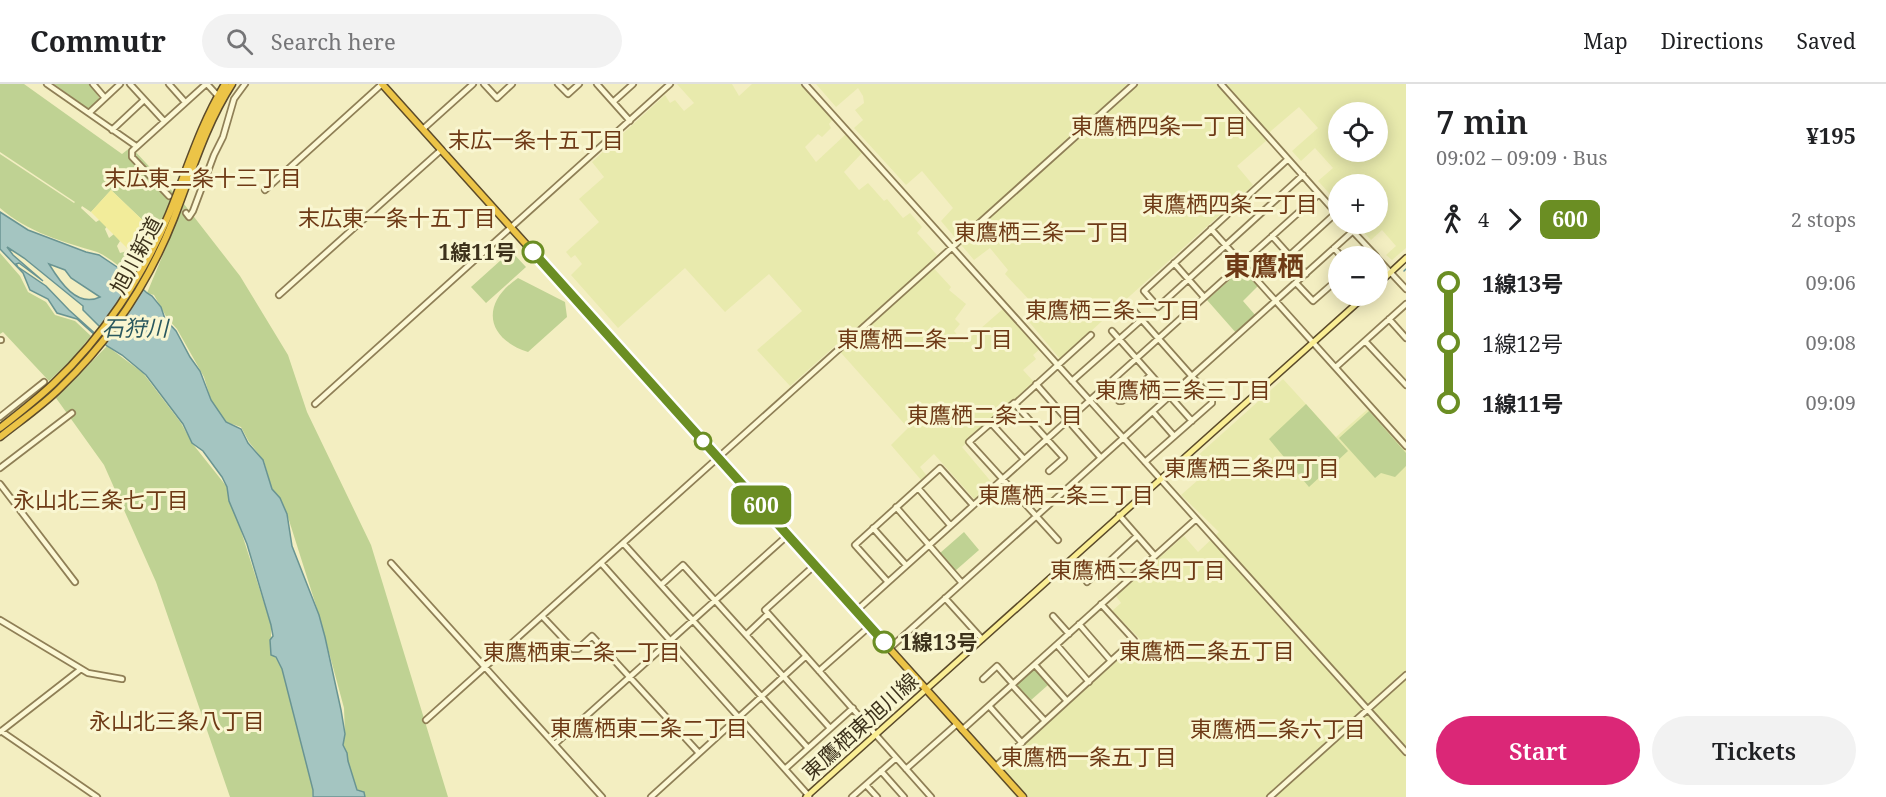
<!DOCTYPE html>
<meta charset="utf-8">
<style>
body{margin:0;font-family:"Noto Serif","Noto Sans JP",serif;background:#f2f2f2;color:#202124;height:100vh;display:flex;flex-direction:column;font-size:22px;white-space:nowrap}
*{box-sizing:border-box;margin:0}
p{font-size:20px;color:#757577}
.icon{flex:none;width:33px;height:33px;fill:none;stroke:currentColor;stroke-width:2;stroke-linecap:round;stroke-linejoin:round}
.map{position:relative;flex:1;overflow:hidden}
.panel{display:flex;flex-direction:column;background:#fff;width:480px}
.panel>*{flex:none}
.badge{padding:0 12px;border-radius:9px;font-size:21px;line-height:39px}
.fabs{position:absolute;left:1328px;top:18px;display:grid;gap:12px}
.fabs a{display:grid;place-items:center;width:60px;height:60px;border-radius:50%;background:#fff;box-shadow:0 3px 15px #0003;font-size:30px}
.map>.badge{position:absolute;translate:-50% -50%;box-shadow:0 0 0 3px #fff}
.legs{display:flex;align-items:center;gap:9px;height:66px;padding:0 30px;font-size:20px}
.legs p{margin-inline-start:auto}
.summary{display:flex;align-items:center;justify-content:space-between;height:102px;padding:0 30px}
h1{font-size:33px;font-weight:600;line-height:45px}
.cta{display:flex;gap:12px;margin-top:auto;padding:12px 30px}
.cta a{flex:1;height:69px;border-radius:36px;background:#db2777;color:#fff;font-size:24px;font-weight:600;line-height:69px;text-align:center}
.cta a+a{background:#f2f2f2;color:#202124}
ul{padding:0 30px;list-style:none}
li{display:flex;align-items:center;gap:21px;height:60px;font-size:22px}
li i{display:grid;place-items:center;width:9px;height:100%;margin:0 8px;background:currentColor}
li i::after{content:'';width:15px;height:15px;margin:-8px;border:4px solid;border-radius:50%;background:#fff}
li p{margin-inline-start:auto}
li:first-child i{background:linear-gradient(#0000 50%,currentColor 0)}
li:last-child i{background:linear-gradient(currentColor 50%,#0000 0)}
header{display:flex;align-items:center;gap:36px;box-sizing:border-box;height:84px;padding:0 30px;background:#fff;border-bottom:2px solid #e0e0e0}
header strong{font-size:28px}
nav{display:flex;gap:33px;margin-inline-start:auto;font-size:21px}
.search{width:420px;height:54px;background:#f2f2f2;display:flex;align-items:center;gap:15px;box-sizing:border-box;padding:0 21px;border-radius:33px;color:#757577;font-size:22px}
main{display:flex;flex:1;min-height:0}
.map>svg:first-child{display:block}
</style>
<header>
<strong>Commutr</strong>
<div class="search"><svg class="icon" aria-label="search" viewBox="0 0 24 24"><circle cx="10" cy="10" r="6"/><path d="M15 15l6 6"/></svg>Search here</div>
<nav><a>Map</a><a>Directions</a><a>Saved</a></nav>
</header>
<main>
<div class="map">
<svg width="1406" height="713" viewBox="0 0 1406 713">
<rect width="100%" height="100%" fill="#f3eec1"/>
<path fill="#e8eaad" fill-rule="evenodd" d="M677,0H732L739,12L752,0H801L833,35L829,40L831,44L822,53L818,50L805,63L816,78L846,50L862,69L844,88L859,106L868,99L884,117L887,115L903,134L910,129L922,143L917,149L937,171L929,179L951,203L949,206L966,220L955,235L960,240L954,247L964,259L1004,224L1040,265L1033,271L1036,275L1023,286L1034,298L962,363L993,400L975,416L934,370L920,383L927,392L922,397L891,361L908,344L835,262L790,302L757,266L802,227L769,190L725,228L685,184L618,244L571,191L582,180L575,171L571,174L566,168L599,138L579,115L604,93L592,78L665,11L670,19L675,16L684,27L694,19Z
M816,0H1406V164L1392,176L1386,171L1396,162L1382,146L1371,156L1356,140H1377V100H1338V119L1318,97L1333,84L1315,64L1301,77L1292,67L1318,44L1299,23L1264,53L1266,57L1237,82L1253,101L1060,275L1025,233L1034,221L1005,190L1008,186L990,164L974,176L941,137L953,124L922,87L906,101L854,44L863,36L855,26L864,19L863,12L858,4L836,23ZM1338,28H1377V68H1338Z
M1283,295L1336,353L1369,324L1406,366V713H1016L994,688L1140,555L1112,527L1121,519L1116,512L1184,452L1198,468L1219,448L1181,411L1198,396L1185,383Z"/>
<path fill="#bfd293" d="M0,0H24L122,70L131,63L174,109L156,149L111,106L91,128L82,122L81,124L96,138L101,135L108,141L105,145L109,154L114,150L120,157L117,162L120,169L131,166L134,172L129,175L133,179L129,188C119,183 106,171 97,168C64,158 27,148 0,124V70L74,119L75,118L0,68Z
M54,0H90L100,15L90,24H87Z
M184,120L240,192L288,271L307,328L371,461L448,713H365L357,706L343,661L345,650L344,624L319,531L287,430L280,414L272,405L264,377L249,358L241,343L226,338L211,316L204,293L177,245L167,234L154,211L147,209Z
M511,167L526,183L486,219L471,203Z
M0,169L20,192L28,208L46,218L55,231L75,237L91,252L72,275L49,297L3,248L0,250Z
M1243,184L1259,201L1243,217L1256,232L1237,250L1207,216Z
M518,194L565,218L567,233L528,268C485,254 481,219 518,194Z
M107,262L143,289L181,339L192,359L227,403L271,541V565L282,585L313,706L312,713H230L156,498L104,381L56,314Z
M1306,320L1348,367L1309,403L1269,355Z
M1369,327L1406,369V382L1395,393L1381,389L1375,394L1339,354Z
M964,448L979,466L955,487L940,469Z
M1034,585L1048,601L1030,617L1016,601Z"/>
<path fill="#f2ec9a" d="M111,106L156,149L141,178L91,128Z"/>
<path fill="#a4c5c1" stroke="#699492" stroke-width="1.5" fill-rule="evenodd" d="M0,128L28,146L86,168L99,171L126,189L147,209L152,212L161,223L165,235L176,247L190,273L200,287L211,316L226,338L241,345L248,359L263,376L272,405L280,414L287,430L292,462L319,531L325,553L341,626L345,650L343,661L347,669L348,677L357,706L364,708L365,713H313V706L282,585L276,573L271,571L270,556L273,552L271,541L247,460L229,417L227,403L222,393L203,367L192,359L183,340L146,291L122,271L107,262L77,235L57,229L48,215L30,206L23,189L0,165ZM7,163L24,174L83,222V226L104,247L103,252L99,253L69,226L46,202L18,183L16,180L19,179L43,197L13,171ZM49,180L65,186L71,194L100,213C77,224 60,198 49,180Z"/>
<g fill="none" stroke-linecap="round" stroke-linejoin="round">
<path stroke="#699492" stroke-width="1.5" d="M1404,187L1406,185"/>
<path stroke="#cfc8a0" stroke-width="4.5" stroke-dasharray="4.5 2" stroke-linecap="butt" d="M169,112L186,129"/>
<g stroke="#8f7f56" stroke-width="8">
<path id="minor" d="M47,0L136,62
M93,0L105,14
M130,0L164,37
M169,0L185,18
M207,0L218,12
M484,0L497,14L512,0
M558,0L568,10L579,0
M597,0L630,37
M805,0L1406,668
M1221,0L1338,131
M613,18L633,0
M89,29L120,0
M423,45L473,0
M112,46L144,16
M1288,75L1144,207L1158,223L1303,91
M265,106L382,0
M169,112L132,73V67L206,0
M186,129L189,133L193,127L214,71L223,53L234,15L245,0
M1346,140L1376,172
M1211,145L1406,362
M1272,152L1306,190
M1334,164L1341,172
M1290,171L1336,129
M1377,174L1406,205
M1174,179L1204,213
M1296,199L1313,217L1338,195
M279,211L441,66
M1134,227L1212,315V319L1145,378
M1389,235L1406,254
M1112,247L1192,337
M0,256H1
M1365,257L1406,301
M1336,283L1406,220
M1072,297L1141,236
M1036,300L1101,374
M1105,302L1119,317H1122L1151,291
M315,320L670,0
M1015,320L1091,251
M1153,328L1174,352
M0,333L44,298
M991,339L1024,375
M0,384L72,329
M1049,387L1064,374L1014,319L969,358L1058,456
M0,400L75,498
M918,404L950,441
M896,423L962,499
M1119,431L1155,472
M873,444L906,481
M623,459L808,664
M1110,477L1127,497
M391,479L602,713
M601,479L809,712
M815,481L765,526L931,713
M888,498L855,461L940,384L973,421
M1087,498L1137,452
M661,501L683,481L830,644
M945,514L982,555
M856,527L1319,110
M542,532L573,565H578L592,552L699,669
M1053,532L1069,550
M0,536L88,589L122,595
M1079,540L1111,577
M746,551L768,530
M1057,561L1089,598
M890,564L1353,147
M1035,581L1067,617
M819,587L870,542
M983,595L997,582L1013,600
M1012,601L1045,637
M989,622L1022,659
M426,636L1134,0
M962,646L1196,435
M1,647L97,713
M0,648L81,585
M555,660L788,451
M996,682L1134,556L1101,520
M785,685L853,624
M906,685L957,640
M881,687L904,713
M866,701L877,713
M651,713L806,572
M852,713L896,674
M1270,713L1406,591"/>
</g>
<g stroke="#5c4b2b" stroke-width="8">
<path id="major" d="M1377,201L1406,174
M806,713L1365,212"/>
</g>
<g stroke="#5c4b2b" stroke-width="9">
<path id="highway" d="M382,0L1023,713
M0,344C18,330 36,316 53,300C102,254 143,193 169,130C187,86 200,41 225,0
M0,353C20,337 42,322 60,304C110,256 149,198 174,134C192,88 205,42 232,0"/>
</g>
<use href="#minor" stroke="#fcf8d5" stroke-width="4.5"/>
<use href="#major" stroke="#faee94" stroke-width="5"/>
<use href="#highway" stroke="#ecc447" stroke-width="6"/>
</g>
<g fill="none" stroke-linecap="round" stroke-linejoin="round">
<g stroke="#fff" stroke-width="14">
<path id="line-1" d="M533,168L884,558"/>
</g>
<use href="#line-1" stroke="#6b8e23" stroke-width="9"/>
</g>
<g fill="#fff" stroke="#6b8e23" stroke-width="3">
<circle cx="533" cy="168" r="10"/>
<circle cx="703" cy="357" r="8"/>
<circle cx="884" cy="558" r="10"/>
</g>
<g text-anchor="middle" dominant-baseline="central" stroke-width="6" stroke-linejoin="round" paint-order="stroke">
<g font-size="21" font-weight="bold" fill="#3d321c" stroke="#f9f6d1" text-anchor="end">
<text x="516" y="168">1線11号</text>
<text x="900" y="558" text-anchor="start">1線13号</text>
</g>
<g font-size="21" fill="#3d321c" stroke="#f9f6d1">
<text transform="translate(136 171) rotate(-62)">旭川新道</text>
<text transform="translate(860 642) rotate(-42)">東鷹栖東旭川線</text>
</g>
<g font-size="22" fill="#6e3a16" stroke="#f9f6d1">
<text x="1159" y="41">東鷹栖四条一丁目</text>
<text x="536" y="55">末広一条十五丁目</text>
<text x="203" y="93">末広東二条十三丁目</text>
<text x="1230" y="119">東鷹栖四条二丁目</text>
<text x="397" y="133">末広東一条十五丁目</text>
<text x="1042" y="147">東鷹栖三条一丁目</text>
<text x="1113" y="225">東鷹栖三条二丁目</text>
<text x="925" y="254">東鷹栖二条一丁目</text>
<text x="1183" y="305">東鷹栖三条三丁目</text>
<text x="995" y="330">東鷹栖二条二丁目</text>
<text x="1252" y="383">東鷹栖三条四丁目</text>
<text x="1066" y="410">東鷹栖二条三丁目</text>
<text x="101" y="415">永山北三条七丁目</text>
<text x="1138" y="485">東鷹栖二条四丁目</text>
<text x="1207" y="566">東鷹栖二条五丁目</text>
<text x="582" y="567">東鷹栖東二条一丁目</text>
<text x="177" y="636">永山北三条八丁目</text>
<text x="649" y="643">東鷹栖東二条二丁目</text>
<text x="1278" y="644">東鷹栖二条六丁目</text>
<text x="1089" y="672">東鷹栖一条五丁目</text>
</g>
<g font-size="22" font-style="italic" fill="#29575e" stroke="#f9f6d1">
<text x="135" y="243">石狩川</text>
</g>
<g font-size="27" font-weight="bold" fill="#6e3a16" stroke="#f9f6d1">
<text x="1264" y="181">東鷹栖</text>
</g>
</g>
</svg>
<div class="fabs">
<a><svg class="icon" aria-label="locate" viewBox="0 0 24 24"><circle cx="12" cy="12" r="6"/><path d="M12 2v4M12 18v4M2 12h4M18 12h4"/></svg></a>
<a>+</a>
<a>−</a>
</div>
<b class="badge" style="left:761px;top:421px;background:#6b8e23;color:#fff">600</b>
</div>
<section class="panel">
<div class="summary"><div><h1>7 min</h1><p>09:02 – 09:09 · Bus</p></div><b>¥195</b></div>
<div class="legs"><svg class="icon" aria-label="walk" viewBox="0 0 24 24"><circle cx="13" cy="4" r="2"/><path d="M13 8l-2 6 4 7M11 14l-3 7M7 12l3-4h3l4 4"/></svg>4<svg class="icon" aria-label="forward" viewBox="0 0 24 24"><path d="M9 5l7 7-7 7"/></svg><b class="badge" style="background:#6b8e23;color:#fff">600</b><p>2 stops</p></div>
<ul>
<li><i style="color:#6b8e23"></i><b>1線13号</b><p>09:06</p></li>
<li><i style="color:#6b8e23"></i><span>1線12号</span><p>09:08</p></li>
<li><i style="color:#6b8e23"></i><b>1線11号</b><p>09:09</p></li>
</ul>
<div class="cta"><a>Start</a><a>Tickets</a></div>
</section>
</main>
